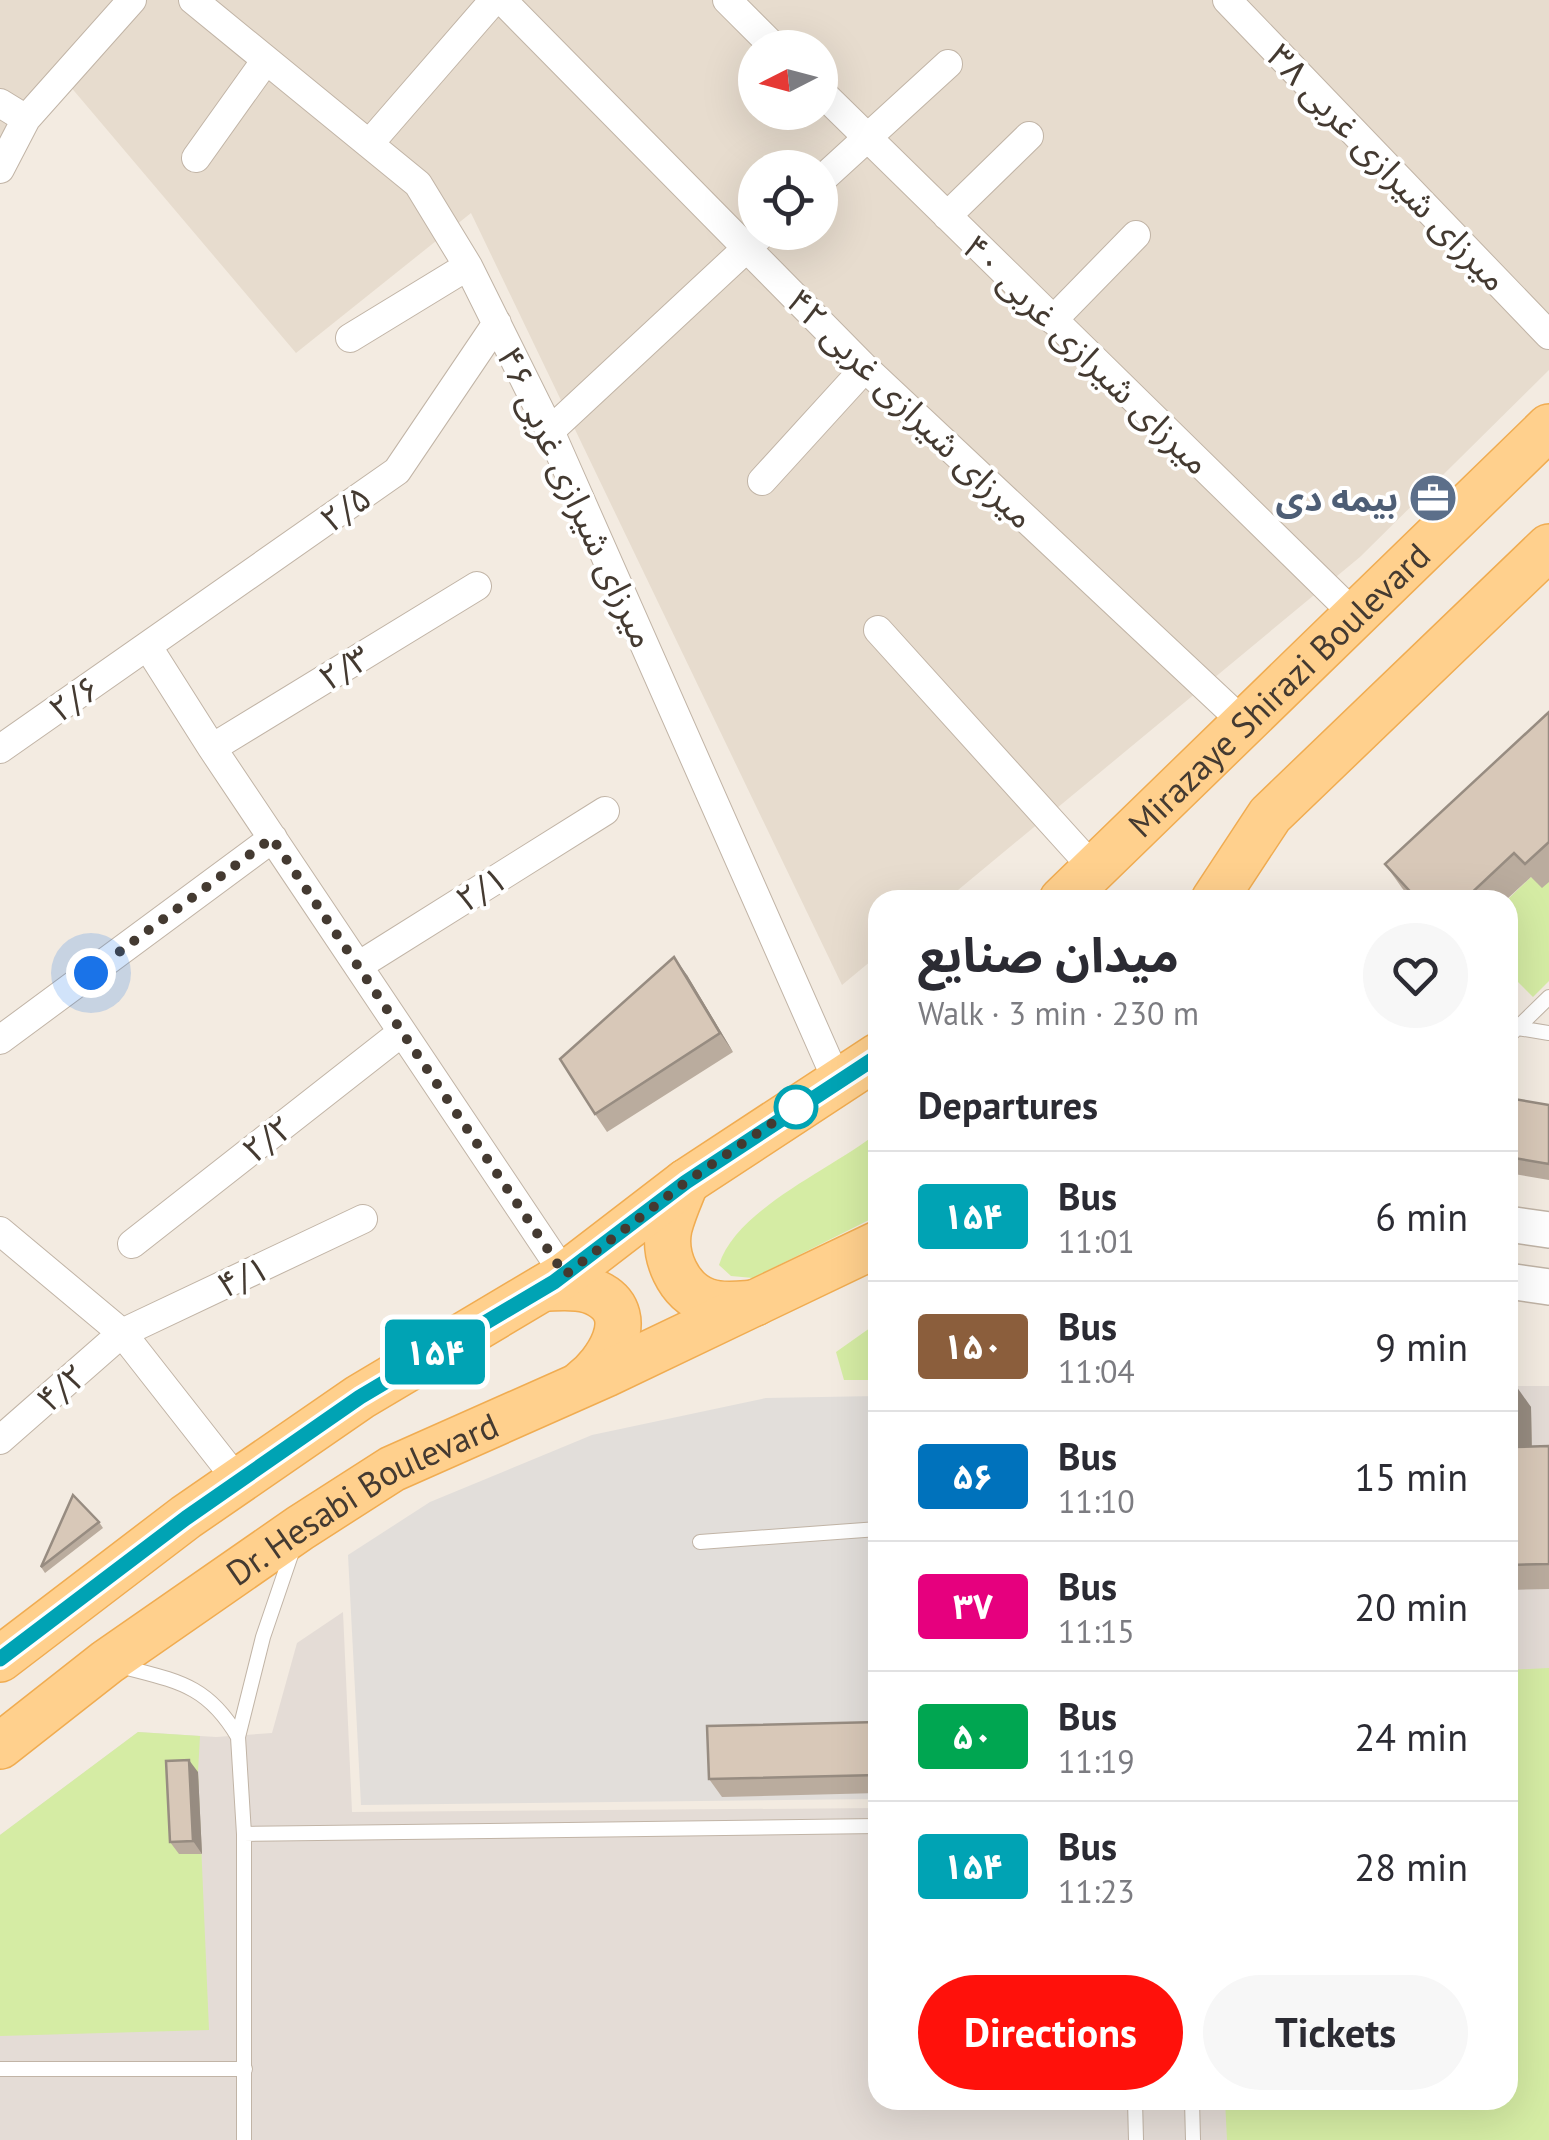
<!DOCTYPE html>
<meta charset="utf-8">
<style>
body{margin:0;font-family:"PT Sans","Noto Sans Arabic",sans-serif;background:#f7f7f7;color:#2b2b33;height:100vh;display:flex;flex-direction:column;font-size:38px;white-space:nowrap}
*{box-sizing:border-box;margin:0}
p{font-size:32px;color:#7c7c81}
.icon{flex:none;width:55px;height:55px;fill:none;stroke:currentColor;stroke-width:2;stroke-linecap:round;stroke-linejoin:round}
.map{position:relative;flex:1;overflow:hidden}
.side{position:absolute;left:868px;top:890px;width:650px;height:1220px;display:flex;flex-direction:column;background:#fff;border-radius:30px;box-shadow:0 10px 40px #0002}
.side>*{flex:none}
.badge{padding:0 20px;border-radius:8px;font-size:35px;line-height:65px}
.needle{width:65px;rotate:264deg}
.tools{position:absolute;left:738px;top:30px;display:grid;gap:20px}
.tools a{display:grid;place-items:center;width:100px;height:100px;border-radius:50%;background:#fff;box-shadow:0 10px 40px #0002;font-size:50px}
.you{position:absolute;width:50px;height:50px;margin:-25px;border:8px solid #fff;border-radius:50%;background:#1a73e8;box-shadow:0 0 0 15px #1a73e833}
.map>.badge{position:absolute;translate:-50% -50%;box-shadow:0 0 0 5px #fff}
h2{padding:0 50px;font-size:38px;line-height:90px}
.round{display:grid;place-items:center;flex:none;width:105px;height:105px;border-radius:52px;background:#f7f7f7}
.headline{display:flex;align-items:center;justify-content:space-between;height:170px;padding:0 50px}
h1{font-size:48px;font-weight:700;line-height:75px}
.primary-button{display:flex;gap:20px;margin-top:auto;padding:20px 50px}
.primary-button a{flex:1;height:115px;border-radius:60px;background:#ff110b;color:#fff;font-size:40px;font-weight:700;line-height:115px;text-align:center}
.primary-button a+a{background:#f7f7f7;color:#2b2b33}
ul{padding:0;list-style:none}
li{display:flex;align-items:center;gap:30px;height:130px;padding:0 50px;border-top:2px solid #e1e1e2}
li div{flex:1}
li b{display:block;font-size:38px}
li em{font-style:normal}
li .badge{min-width:110px;font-weight:700;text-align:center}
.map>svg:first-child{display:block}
</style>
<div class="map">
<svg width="1549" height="2140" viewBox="0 0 1549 2140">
<rect width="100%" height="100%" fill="#f3ebe1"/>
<path fill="#e7dcce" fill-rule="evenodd" d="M0,0H1549V370L1360,557L946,900H878L877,956L842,985L471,213L296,353L53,66L0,169ZM755,48H820V112H755ZM755,168H820V232H755Z"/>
<path fill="#e4dcd6" d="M1508,1386H1549V2140H0V1835L138,1732L216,1737L272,1733L297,1643L343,1612L352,1812L877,1808L878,2100H1508Z"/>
<path fill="#d5eca4" d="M1531,877L1549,882V981L1533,997L1508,972L1507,900Z
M877,1133V1216L753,1278L731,1276L719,1265C736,1209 832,1169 877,1133Z
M877,1323V1380H844L836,1352Z
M1549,1668V2140H1227L1225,2100H1508V1670Z
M138,1732L200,1736L198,1772L209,2030L0,2036V1835Z"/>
<path fill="#e2deda" d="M877,1396V1799L361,1805L348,1555L430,1502L592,1435L766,1398Z"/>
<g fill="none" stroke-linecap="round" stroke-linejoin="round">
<g stroke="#c1b4a6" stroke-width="16">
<path id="service" d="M1518,1028L1549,1033
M1508,1037L1549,997
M700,1542L878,1529
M120,1666C176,1681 207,1684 238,1737
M244,1834L878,1826
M0,2069H245
M1135,2100L1136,2140
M1192,2100L1193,2140
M244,2140V1834L238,1737L263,1637L293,1549"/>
</g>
<g stroke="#c1b4a6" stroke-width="30">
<path id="minor" d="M193,0L418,184L468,266L550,431L838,1083
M502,0L865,368L1244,723
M727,0L775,48
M1227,0L1549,335
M820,91L1355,615
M0,103L26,119
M369,144L494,0
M196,158L266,60
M0,169L26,119L132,0
M820,181L948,64
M947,216L1029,136
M1053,320L1136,235
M350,338L468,266
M550,431L764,232
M762,481L865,368
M878,630L1095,870
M148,647L212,748L565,1275
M212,748L477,586
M0,749L397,471L497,323
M358,966L605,811
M0,1040L273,838
M0,1231L122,1333L238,1481
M132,1244L401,1033
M0,1440L122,1333L363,1219"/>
</g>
<g stroke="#c1b4a6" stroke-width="38">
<path id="tertiary" d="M1508,1224L1549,1230
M1508,1281L1549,1287"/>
</g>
<g stroke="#f0ac51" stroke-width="48">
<g id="primary">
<path id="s1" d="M1062,900L1549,427"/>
<path d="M1214,900L1270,815L1549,547"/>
<path d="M686,1182C680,1197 673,1212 669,1228C663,1256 678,1291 706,1301C721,1307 739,1304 755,1303"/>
<path d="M544,1288C562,1288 583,1285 600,1295C639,1317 606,1365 583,1382"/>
<path d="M0,1659L186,1517L360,1397L565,1275L686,1182L878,1056"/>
<path id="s2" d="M0,1746L107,1662L300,1528L392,1469L606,1374L878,1244"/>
</g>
</g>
<use href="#service" stroke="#fff" stroke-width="14"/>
<use href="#minor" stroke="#fff" stroke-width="28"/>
<use href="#tertiary" stroke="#fff" stroke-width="35"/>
<use href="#primary" stroke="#ffd08d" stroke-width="45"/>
</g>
<path fill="#baac9e" d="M1549,712V882L1542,888L1531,877L1506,900H1412L1402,888L1385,864Z
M687,975L733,1052L607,1132L595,1114Z
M1508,1098L1549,1105V1180L1508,1173Z
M1508,1383L1531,1407L1532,1447L1549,1446V1589L1508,1590Z
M99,1522L103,1528L45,1573L41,1567Z
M878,1722V1793L722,1797L709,1779Z
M198,1772L202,1854H179L170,1842Z"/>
<path fill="#978c81" d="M674,957L687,975L733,1052L720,1033Z
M1514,1383L1531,1407L1532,1471L1515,1447Z
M189,1760L198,1772L202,1854L193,1841Z"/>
<path fill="#d8c8b8" stroke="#978c81" stroke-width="2.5" d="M1549,712V842L1525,864L1514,853L1464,900H1418L1385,864Z
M674,957L720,1033L595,1114L560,1059Z
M1508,1098L1549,1105V1164L1508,1157Z
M1508,1383H1514L1515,1447L1549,1446V1564L1508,1565Z
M73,1495L99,1522L41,1567Z
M878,1722V1775L709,1779L707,1726Z
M189,1760L193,1841L170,1842L166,1761Z"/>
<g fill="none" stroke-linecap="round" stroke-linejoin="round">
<g stroke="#fff" stroke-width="22">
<path id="line" d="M0,1659L186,1518L360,1397L554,1282L686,1182L878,1056"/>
</g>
<use href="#line" stroke="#00a3b4" stroke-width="15"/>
<path stroke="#443a31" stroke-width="10" stroke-dasharray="0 18" d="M91,973L272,838L565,1275L686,1182L796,1107"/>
</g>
<defs>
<g id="office-disc" transform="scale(2.5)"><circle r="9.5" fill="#5c6f8a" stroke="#fff"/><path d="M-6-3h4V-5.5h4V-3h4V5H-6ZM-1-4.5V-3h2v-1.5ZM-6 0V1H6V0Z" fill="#fff"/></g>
</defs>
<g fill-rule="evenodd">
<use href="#office-disc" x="1433" y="498"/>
</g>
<circle fill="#fff" stroke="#00a3b4" stroke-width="5" cx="796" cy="1107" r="20"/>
<g text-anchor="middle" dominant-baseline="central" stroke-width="8" stroke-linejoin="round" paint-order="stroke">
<g font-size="35" fill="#443a31" stroke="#fff">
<text transform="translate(1388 167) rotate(46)">میرزای شیرازی غربی ۳۸</text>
<text transform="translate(1087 354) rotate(44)">میرزای شیرازی غربی ۴۰</text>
<text transform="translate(911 408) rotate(44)">میرزای شیرازی غربی ۴۲</text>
<text transform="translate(577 497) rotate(65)">میرزای شیرازی غربی ۴۶</text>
<text transform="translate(345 508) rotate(-35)">۲/۵</text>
<text transform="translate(344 667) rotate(-31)">۲/۳</text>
<text stroke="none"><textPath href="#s1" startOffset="302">Mirazaye Shirazi Boulevard</textPath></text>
<text transform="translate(74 698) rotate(-34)">۲/۶</text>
<text transform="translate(481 888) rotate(-32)">۲/۱</text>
<text transform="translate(267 1138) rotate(-38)">۲/۲</text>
<text transform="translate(243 1276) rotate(-25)">۴/۱</text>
<text transform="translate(61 1387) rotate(-41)">۴/۲</text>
<text stroke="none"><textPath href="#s2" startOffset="440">Dr. Hesabi Boulevard</textPath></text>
</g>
<g font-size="35" font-weight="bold" fill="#4e5e75" stroke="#fff" text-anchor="end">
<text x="1398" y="498">بیمه دی</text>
</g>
</g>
</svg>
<div class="tools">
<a><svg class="needle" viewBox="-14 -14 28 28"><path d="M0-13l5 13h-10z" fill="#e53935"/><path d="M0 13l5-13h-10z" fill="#7c7c81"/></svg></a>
<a><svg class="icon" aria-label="locate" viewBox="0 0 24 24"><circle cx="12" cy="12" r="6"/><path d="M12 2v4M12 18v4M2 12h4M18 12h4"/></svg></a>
</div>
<div class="you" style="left:91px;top:973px"></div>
<b class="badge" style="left:435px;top:1352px;background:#00a3b4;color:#fff">۱۵۴</b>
<section class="side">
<div class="headline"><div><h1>میدان صنایع</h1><p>Walk · 3 min · 230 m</p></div><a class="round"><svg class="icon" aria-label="heart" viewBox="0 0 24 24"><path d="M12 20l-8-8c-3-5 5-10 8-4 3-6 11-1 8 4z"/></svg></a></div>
<h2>Departures</h2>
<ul>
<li><span class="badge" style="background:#00a3b4;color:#fff">۱۵۴</span><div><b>Bus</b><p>11:01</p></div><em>6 min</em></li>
<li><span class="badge" style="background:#8b5e3c;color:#fff">۱۵۰</span><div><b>Bus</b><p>11:04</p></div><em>9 min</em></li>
<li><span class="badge" style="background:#0072bc;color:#fff">۵۶</span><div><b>Bus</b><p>11:10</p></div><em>15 min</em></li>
<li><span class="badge" style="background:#e6007e;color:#fff">۳۷</span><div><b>Bus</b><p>11:15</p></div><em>20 min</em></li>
<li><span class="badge" style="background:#00a651;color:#fff">۵۰</span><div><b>Bus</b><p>11:19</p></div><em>24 min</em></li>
<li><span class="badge" style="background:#00a3b4;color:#fff">۱۵۴</span><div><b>Bus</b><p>11:23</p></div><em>28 min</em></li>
</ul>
<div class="primary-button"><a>Directions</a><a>Tickets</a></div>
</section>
</div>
